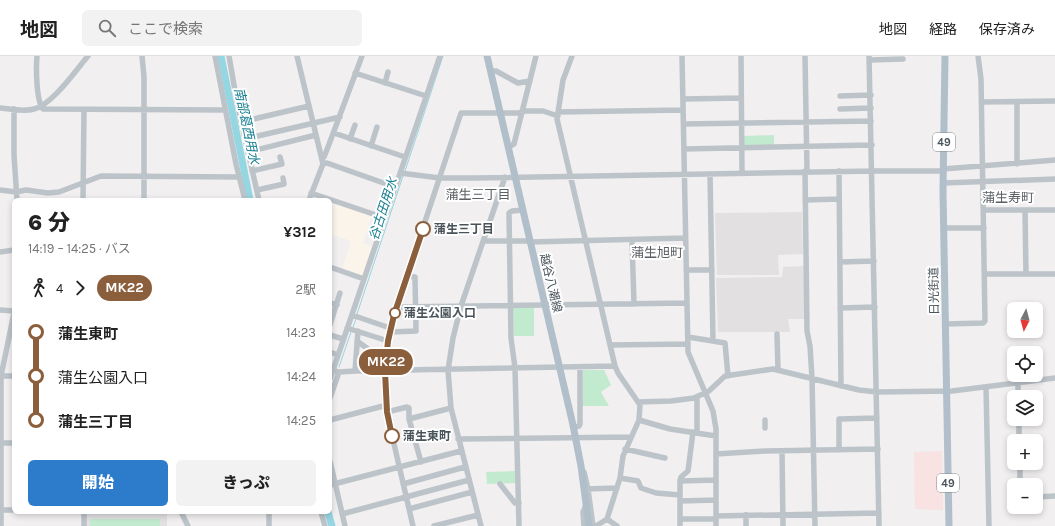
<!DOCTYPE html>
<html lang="ja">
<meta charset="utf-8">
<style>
body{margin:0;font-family:Karla,"Noto Sans JP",sans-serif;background:#f2f2f2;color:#222;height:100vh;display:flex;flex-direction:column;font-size:15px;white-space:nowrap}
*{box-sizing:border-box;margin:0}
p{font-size:13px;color:#767676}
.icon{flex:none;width:22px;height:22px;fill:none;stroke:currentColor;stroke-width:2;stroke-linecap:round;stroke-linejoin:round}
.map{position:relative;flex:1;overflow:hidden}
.sheet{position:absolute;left:12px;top:142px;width:320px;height:316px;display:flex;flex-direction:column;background:#fff;border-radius:6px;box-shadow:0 2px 6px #0003}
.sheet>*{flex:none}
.badge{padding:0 8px;border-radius:13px;font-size:14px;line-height:26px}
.needle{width:26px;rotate:186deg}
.fabs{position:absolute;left:1007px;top:246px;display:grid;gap:8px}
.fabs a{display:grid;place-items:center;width:36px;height:36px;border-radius:6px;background:#fff;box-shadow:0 2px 6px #0003;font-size:20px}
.map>.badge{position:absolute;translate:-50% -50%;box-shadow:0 0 0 2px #fff}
.legs{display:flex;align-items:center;gap:6px;height:44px;padding:0 16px;font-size:13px}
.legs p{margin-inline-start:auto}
.summary{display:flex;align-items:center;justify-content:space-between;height:68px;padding:0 16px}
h1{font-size:22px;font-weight:800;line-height:30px}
.button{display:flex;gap:8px;margin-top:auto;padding:8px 16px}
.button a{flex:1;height:46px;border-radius:6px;background:#2d7ccc;color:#fff;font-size:16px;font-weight:800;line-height:46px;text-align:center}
.button a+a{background:#f2f2f2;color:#222}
ul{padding:0 16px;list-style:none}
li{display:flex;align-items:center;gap:14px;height:44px;font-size:15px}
li i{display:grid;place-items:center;width:6px;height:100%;margin:0 5px;background:currentColor}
li i::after{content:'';width:10px;height:10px;margin:-5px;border:3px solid;border-radius:50%;background:#fff}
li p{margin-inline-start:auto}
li:first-child i{background:linear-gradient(#0000 50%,currentColor 0)}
li:last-child i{background:linear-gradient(currentColor 50%,#0000 0)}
header{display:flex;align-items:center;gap:24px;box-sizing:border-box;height:56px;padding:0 20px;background:#fff;border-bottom:1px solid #e0e0e0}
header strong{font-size:19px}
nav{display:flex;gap:22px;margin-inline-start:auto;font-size:14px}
.search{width:280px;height:36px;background:#f2f2f2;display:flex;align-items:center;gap:10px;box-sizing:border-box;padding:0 14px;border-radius:6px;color:#767676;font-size:15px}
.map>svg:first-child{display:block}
</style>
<header>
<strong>地図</strong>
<div class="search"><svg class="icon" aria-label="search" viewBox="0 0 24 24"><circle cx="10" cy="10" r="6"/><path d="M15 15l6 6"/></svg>ここで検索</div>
<nav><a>地図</a><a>経路</a><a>保存済み</a></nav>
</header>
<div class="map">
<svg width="1055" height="470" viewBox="0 0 1055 470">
<rect width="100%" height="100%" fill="#f1efef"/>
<path fill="#faf4ea" d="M330,144L372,159L363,187L373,191L363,220L342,213L351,185L330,178Z"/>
<path fill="#e2e0e0" d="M802,156L803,198L778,199L779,219H717L715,157Z
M804,210L805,263H788L790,276H718L716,222L782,221L783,211Z
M86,457L167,458V470H86Z"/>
<path fill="#f8e2e2" d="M942,395L943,454L915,453L914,396Z"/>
<path fill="#c2eacf" d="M774,79V89H744V80Z
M534,251V280H514L513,252Z
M583,314H604L611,329L601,336L609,350H582Z
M515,415V427L487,428L486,416Z
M91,463H160V470H90Z"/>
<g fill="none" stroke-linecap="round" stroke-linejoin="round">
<path stroke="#94d6e2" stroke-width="1" d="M405,115L443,0
M357,258L403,120
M353,271L356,263
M339,311L351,276"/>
<path stroke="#94d6e2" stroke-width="7" d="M221,0L250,144
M328,456L332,470"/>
<path stroke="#bcc4ca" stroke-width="5.5" d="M37,0C36,11 36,45 43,53L225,54
M142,0L144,21V144
M215,0L236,108L245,144
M229,0L238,52L259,144
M297,0L323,108L309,144
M572,0L563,24L557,63L615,310L618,317L638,346L640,349L639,364L623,400L620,422L607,463L596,470
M682,0L688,296L713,355L716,373V470
M741,0L742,117
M805,0L807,115
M869,0L879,470
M870,4L903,3
M491,15H496L518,27L530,25
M355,17L426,40
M385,27L388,16
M840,40L871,39
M683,43L741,42
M982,46L1055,45
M1017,46V108
M0,52C10,53 24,56 34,53C52,49 76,14 88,0
M14,53V99L17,144
M840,53L871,52
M522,55H543L558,60
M558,56L683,54
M241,66L309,50
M684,68L871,65
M334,77L405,101
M245,83L340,61
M350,83L355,69
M371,90L377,71
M509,91L514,88L536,0
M684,93L872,89
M248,96L316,79
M322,102L324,101L328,91L362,0
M323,108L327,107L395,131
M943,113L1055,104
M252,115L282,108L280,101
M805,115L807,275L810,290L812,322
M839,115L841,330
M873,115H943
M400,117L440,122H475L873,115
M710,118L713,285
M943,127L1055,123
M0,134L16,136L26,134L48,137L59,136L101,120L239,121
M257,134L284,128L283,122
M311,137L385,162
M83,144L84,54
M805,144L839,143
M984,154H1055
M1025,154L1026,218
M944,172H984
M632,184L634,248
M484,185H530
M530,186L685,182
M0,196L14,194
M840,206L874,205
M330,211L364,223
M686,214H712
M985,218H1055
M330,247L337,249
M397,251L687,247
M840,252L875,251
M0,254L14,255
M352,259L390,272
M946,268L983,267L985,265L981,23L978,0
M330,269L340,237
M347,272L388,285
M390,276L416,275L415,221L407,220
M777,278L778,314
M330,279L343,283
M688,281L725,287L728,320
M357,285L382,303H386
M610,289L688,288
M330,296L338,299
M330,313L339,316L355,315L615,310
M355,315L358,275
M0,320H14
M812,322L815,470
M330,323L440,0
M1018,326V341
M986,331L989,470
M330,342L339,316
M638,346L671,345L694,342L709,335L725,320L773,313L859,334L877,336L952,335L1055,322
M387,356L407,351L409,352V363L421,406
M409,363L451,352
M1019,363V385
M330,364L387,349
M639,364L670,373L716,380
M574,371L579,370L580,368V312
M765,372V364
M697,377V341
M458,383L630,381
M0,387H14
M625,393L665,402
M839,394V363L877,362
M782,395L783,470
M716,398L765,395L878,393
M330,405L345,470
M1020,407V429
M584,416L588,433L593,470
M620,422L638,425L641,432L656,437L680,439
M680,425L716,424
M403,428L465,411
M500,428L515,447H519
M330,429L461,395
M585,433L617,432
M406,441L469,424
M1036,441L1055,440
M680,445L716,444
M409,453L472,436
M0,454H14
M181,456L188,470
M269,456V470
M321,456L325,470
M342,458L406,441
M746,459V470
M716,460L879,457
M607,463L617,470
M680,463H716
M1,470V320L14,257
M84,470V456
M413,470L391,375L387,356L385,315L388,285L394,259L461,57H521
M434,470L478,459
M481,470L451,352L448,314L453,282L461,250L505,121
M519,470L515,312L511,282L509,157L512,155L523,154
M584,470L583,456L586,449
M680,470V425L681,421L688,415L693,376"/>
<path stroke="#b1bfca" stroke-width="7" d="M487,0L573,369L581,410L589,470
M945,0L943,135L949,470"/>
</g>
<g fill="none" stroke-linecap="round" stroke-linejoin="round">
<g stroke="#fff" stroke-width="9">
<path id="line-1" d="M392,380L387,356L385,315L388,285L394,259L423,173"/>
</g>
<use href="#line-1" stroke="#8b5e3c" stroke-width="6"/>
</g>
<g fill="#fff" stroke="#8b5e3c" stroke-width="2">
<circle cx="423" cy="173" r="7"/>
<circle cx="395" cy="257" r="5"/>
<circle cx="392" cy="380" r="7"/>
</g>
<g text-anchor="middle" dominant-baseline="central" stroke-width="4" stroke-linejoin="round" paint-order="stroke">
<g fill="#fff" stroke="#80878c" stroke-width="1">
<rect x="933" y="77" width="22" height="18" rx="3"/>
<rect x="937" y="418" width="22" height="18" rx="3"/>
</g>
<g font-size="11" font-weight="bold" fill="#49535a">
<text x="944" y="86">49</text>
<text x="948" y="427">49</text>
</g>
<g font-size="12" font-weight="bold" fill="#49535a" stroke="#fff" text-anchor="start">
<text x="434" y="173">蒲生三丁目</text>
<text x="404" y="257">蒲生公園入口</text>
<text x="403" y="380">蒲生東町</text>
</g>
<g font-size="12" fill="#49535a" stroke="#fff">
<text transform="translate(551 227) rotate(77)">越谷八潮線</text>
<text transform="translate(934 235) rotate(-91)">日光街道</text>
</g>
<g font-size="13" font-style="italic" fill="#1b8092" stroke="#fff">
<text transform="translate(247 70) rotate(78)">南部葛西用水</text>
<text transform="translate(383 153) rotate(-72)">谷古田用水</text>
</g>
<g font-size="13" fill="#5c5f63" stroke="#fff">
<text x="478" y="138">蒲生三丁目</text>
<text x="1008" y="141">蒲生寿町</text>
<text x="657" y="196">蒲生旭町</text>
</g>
</g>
</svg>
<div class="fabs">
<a><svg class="needle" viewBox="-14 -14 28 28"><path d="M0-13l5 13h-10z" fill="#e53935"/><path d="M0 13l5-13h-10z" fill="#767676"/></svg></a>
<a><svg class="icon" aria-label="locate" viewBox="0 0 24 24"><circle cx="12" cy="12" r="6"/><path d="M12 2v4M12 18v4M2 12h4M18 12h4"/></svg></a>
<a><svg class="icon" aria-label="layers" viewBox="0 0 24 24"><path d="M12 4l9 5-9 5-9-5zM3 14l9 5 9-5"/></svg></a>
<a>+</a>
<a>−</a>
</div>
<b class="badge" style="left:386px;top:306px;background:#8b5e3c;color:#fff">MK22</b>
<section class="sheet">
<div class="summary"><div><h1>6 分</h1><p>14:19 – 14:25 · バス</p></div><b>¥312</b></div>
<div class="legs"><svg class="icon" aria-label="walk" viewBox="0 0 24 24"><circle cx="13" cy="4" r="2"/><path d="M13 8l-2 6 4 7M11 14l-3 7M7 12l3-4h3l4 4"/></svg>4<svg class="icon" aria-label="forward" viewBox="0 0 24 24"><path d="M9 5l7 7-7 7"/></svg><b class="badge" style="background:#8b5e3c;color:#fff">MK22</b><p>2駅</p></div>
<ul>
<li><i style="color:#8b5e3c"></i><b>蒲生東町</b><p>14:23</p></li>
<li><i style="color:#8b5e3c"></i><span>蒲生公園入口</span><p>14:24</p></li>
<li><i style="color:#8b5e3c"></i><b>蒲生三丁目</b><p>14:25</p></li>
</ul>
<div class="button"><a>開始</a><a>きっぷ</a></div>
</section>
</div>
